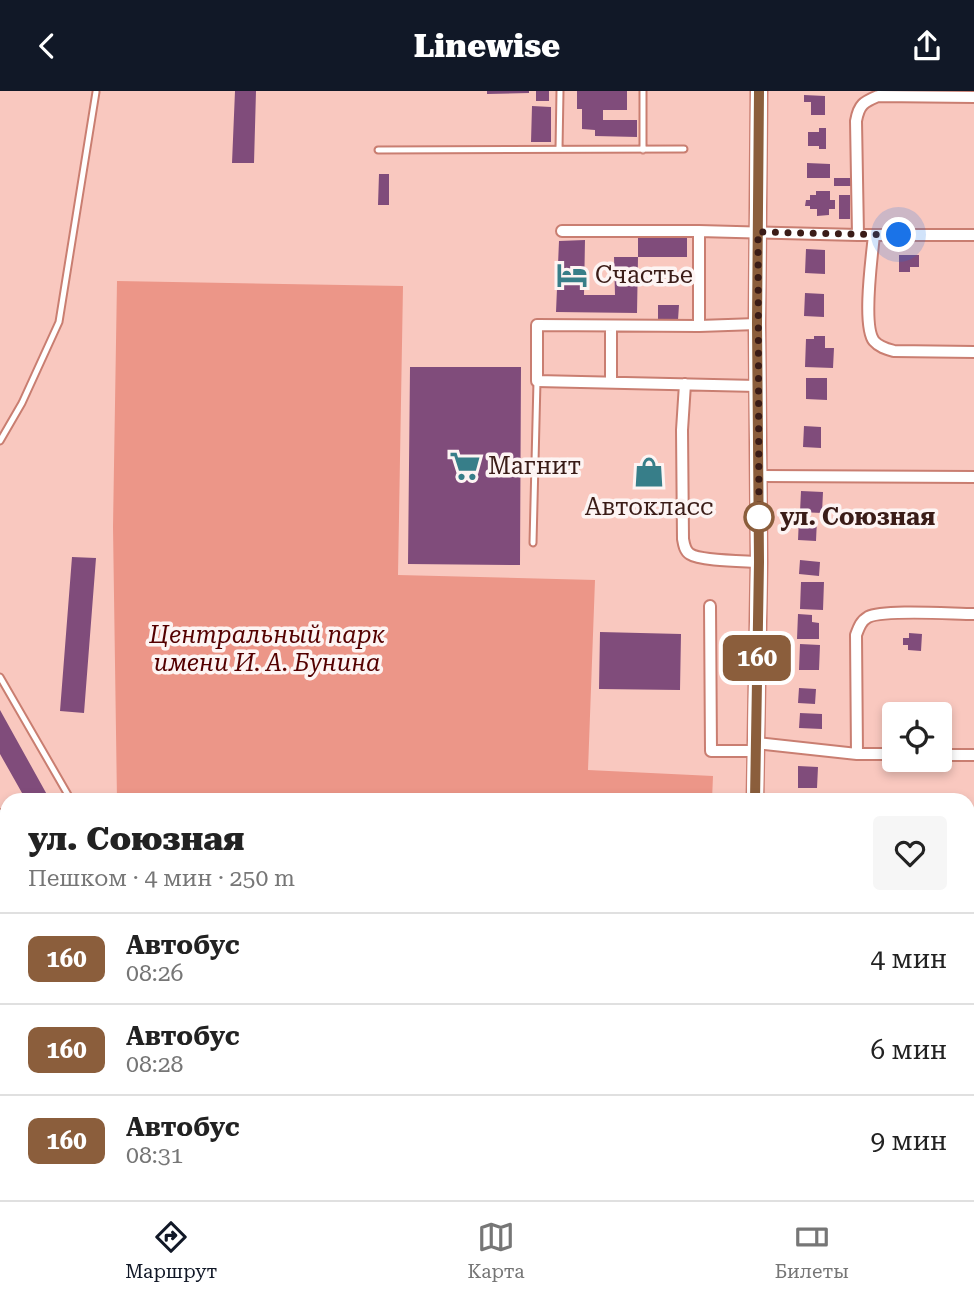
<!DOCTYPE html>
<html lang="ru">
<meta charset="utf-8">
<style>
body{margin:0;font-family:"Roboto Serif",serif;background:#f6f6f6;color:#222;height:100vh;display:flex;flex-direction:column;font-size:26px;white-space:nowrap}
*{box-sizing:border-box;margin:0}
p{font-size:23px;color:#767676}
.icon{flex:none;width:38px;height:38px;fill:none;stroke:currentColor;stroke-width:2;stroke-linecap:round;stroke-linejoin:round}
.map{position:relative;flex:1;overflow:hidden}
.drawer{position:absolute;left:0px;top:702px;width:975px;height:408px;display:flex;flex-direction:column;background:#fff;border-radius:21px 21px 0 0;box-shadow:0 4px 10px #0003}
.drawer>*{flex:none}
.badge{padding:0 14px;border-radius:10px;font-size:24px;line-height:46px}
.controls{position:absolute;left:882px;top:611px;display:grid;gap:14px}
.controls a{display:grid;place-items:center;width:70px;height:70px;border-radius:7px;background:#fff;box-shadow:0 4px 10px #0003;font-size:35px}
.you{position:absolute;width:35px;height:35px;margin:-18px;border:5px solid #fff;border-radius:50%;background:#1a73e8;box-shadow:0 0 0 10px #1a73e833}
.map>.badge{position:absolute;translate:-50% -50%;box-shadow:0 0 0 4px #fff}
.round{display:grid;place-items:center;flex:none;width:74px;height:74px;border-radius:7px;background:#f6f6f6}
.head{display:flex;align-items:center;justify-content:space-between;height:119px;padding:0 28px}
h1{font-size:33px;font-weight:800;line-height:52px}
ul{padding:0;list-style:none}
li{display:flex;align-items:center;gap:21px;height:91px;padding:0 28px;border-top:2px solid #e0e0e0}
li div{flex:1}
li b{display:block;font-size:26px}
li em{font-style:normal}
li .badge{min-width:77px;font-weight:700;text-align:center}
header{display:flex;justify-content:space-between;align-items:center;height:91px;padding:0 28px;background:#111827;color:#fff;font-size:32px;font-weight:800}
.tabs{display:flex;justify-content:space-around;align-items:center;height:98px;border-top:2px solid #e0e0e0;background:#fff;font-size:19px;color:#767676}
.tabs a{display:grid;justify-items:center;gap:4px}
.tabs .current{color:#111827}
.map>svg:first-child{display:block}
</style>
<header><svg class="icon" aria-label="back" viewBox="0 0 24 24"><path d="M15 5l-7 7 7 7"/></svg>Linewise<svg class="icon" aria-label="share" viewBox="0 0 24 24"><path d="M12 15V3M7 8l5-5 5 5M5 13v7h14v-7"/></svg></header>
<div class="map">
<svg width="974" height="1109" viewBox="0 0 974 1109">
<rect width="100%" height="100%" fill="#f9c8bf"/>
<path fill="#ec9688" d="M117,190L403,195L398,484L595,489L588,679L713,685L712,709H117L113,436Z
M0,924H7V985H0Z
M113,1103H564L563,1109H114Z"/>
<path fill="#804c7b" d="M235,0H256L254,72H232Z
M487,0H529V2L487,3Z
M536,0H549V10H536Z
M577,0H627V19H603V29H637V46L595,45V39L582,38V18H577Z
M804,4L825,5V24H811V11H804Z
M532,15L551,16V51H531Z
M819,37H826V58H819V55H808V41H819Z
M807,72L830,73V87H807Z
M379,83H389V114H378Z
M834,87H851V95H834Z
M816,100H830V109H835V118H829V124L817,125V118H810V115H805L806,109H810V104H816Z
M839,104H850V128H839Z
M638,143H687V166H638Z
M585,149L584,204H615L614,166H638L637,222L556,221L559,150Z
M806,158L825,159V183L805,182Z
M899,164H919V176H910V181H899Z
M805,202L824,203V226L804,225Z
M658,214H679L678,229H658Z
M814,245H825V257H834L833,277L805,276L806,248H814Z
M410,276H521L520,474L408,473Z
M806,287H827V309L806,308Z
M804,335L821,336V357L803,356Z
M801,400L823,401L822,422L800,421Z
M799,427L817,428L816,450L798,449Z
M72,466L96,467L84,622L60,620Z
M800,469L820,471L819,485L799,483Z
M801,491H824L823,519L800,518Z
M798,523L812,524V531L819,532V548H797Z
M600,541L681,543L680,599L599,598Z
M909,542L922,543L921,560L908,559V554H903V547H909Z
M800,553L820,554L819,579H799Z
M799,597L816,598L815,613L798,612Z
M0,619L50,709H26L0,663Z
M800,622L822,623V638L799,637Z
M949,633L950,643H940V634Z
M798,675L818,676L817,697H798Z"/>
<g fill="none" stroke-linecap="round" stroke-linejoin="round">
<g stroke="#c97e71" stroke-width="9">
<path id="service" d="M643,0V59
M559,58L560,0
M378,59L684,58
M0,350L22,312L59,231L96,1
M533,452L537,290
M0,586L71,709"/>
</g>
<g stroke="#c97e71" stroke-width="14">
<path id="minor" d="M562,140H699
M858,144L856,30C859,13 864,11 878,5L974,6
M874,144C872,165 862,235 874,250C879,256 887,258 894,260L974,261
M757,233L699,235L537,234V290L757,295
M699,235V140L858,144H974
M611,291V235
M685,293L682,339L683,448C684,454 685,460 690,463C700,470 745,470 759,471
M759,385L974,386
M710,515L711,660H755
M756,652L857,663H894
M857,663L856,544C859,536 861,530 868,526C884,518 953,523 974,523
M940,664H974
M0,724L7,737
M968,798H974
M968,938H974
M354,1102V1109
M111,1109V1102"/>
</g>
<g stroke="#c97e71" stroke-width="19">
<path id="primary" d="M755,709L759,471L757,233L759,0
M753,1109V1102"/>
</g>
<use href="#service" stroke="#fff" stroke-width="5"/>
<use href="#minor" stroke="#fff" stroke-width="10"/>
<use href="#primary" stroke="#fff" stroke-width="16"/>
</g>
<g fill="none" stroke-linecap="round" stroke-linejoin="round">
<g stroke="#fff" stroke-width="16">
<path id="line" d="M755,709L759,471L757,233L759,0"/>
</g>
<use href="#line" stroke="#8b5e3c" stroke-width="10"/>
<path stroke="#3a1c17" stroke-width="7" stroke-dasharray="0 12.6" d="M759,426L758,141L899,144"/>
</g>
<defs>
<g id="hotel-bare" transform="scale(2.415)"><path d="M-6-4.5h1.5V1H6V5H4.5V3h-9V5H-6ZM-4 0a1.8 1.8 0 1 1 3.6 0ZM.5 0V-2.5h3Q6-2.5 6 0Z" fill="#377e89" stroke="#fdf4f3" stroke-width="2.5" paint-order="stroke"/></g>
<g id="supermarket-bare" transform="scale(2.415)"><path d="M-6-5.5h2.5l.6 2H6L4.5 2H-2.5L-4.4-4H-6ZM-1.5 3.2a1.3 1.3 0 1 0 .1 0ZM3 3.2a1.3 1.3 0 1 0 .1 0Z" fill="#377e89" stroke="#fdf4f3" stroke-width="2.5" paint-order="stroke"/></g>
<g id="shop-bare" transform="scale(2.415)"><path d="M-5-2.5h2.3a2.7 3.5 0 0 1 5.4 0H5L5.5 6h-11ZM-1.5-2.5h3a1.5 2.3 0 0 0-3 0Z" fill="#377e89" stroke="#fdf4f3" stroke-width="2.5" paint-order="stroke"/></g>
</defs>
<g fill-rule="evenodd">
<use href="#hotel-bare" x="572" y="184"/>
<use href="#supermarket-bare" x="465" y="375"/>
<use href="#shop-bare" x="649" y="381"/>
</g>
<circle fill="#fff" stroke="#8b5e3c" stroke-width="3.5" cx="759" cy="426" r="14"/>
<g text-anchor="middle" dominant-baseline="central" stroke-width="7" stroke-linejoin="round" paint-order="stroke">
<g font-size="24" fill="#3a1c17" stroke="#fdf4f3" text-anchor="start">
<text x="595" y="184">Счастье</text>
<text x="488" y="375">Магнит</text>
<text x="649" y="416" text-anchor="middle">Автокласс</text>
</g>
<g font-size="24" font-weight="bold" fill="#3a1c17" stroke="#fdf4f3" text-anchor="start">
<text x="780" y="426">ул. Союзная</text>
</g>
<g font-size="24" font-style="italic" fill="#540000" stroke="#fdf4f3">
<text x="267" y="544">Центральный парк<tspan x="267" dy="28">имени И. А. Бунина</tspan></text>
</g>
</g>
</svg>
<div class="controls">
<a><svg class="icon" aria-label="locate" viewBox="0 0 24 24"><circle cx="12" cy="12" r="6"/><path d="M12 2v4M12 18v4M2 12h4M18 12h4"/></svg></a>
</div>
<div class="you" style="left:899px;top:144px"></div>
<b class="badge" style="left:757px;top:567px;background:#8b5e3c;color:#fff">160</b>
<section class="drawer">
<div class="head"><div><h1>ул. Союзная</h1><p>Пешком · 4 мин · 250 m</p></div><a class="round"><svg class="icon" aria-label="heart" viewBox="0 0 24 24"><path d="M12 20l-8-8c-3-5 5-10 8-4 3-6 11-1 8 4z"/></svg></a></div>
<ul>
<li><span class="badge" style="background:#8b5e3c;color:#fff">160</span><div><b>Автобус</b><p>08:26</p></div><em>4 мин</em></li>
<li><span class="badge" style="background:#8b5e3c;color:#fff">160</span><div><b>Автобус</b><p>08:28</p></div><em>6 мин</em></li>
<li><span class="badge" style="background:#8b5e3c;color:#fff">160</span><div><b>Автобус</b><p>08:31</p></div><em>9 мин</em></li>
</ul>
</section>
</div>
<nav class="tabs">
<a class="current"><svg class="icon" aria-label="directions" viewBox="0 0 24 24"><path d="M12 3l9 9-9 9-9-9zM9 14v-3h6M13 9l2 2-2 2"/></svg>Маршрут</a>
<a><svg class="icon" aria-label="map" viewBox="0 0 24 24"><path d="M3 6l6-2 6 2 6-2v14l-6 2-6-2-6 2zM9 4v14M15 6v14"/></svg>Карта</a>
<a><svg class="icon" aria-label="tickets" viewBox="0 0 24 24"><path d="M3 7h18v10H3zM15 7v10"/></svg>Билеты</a>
</nav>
